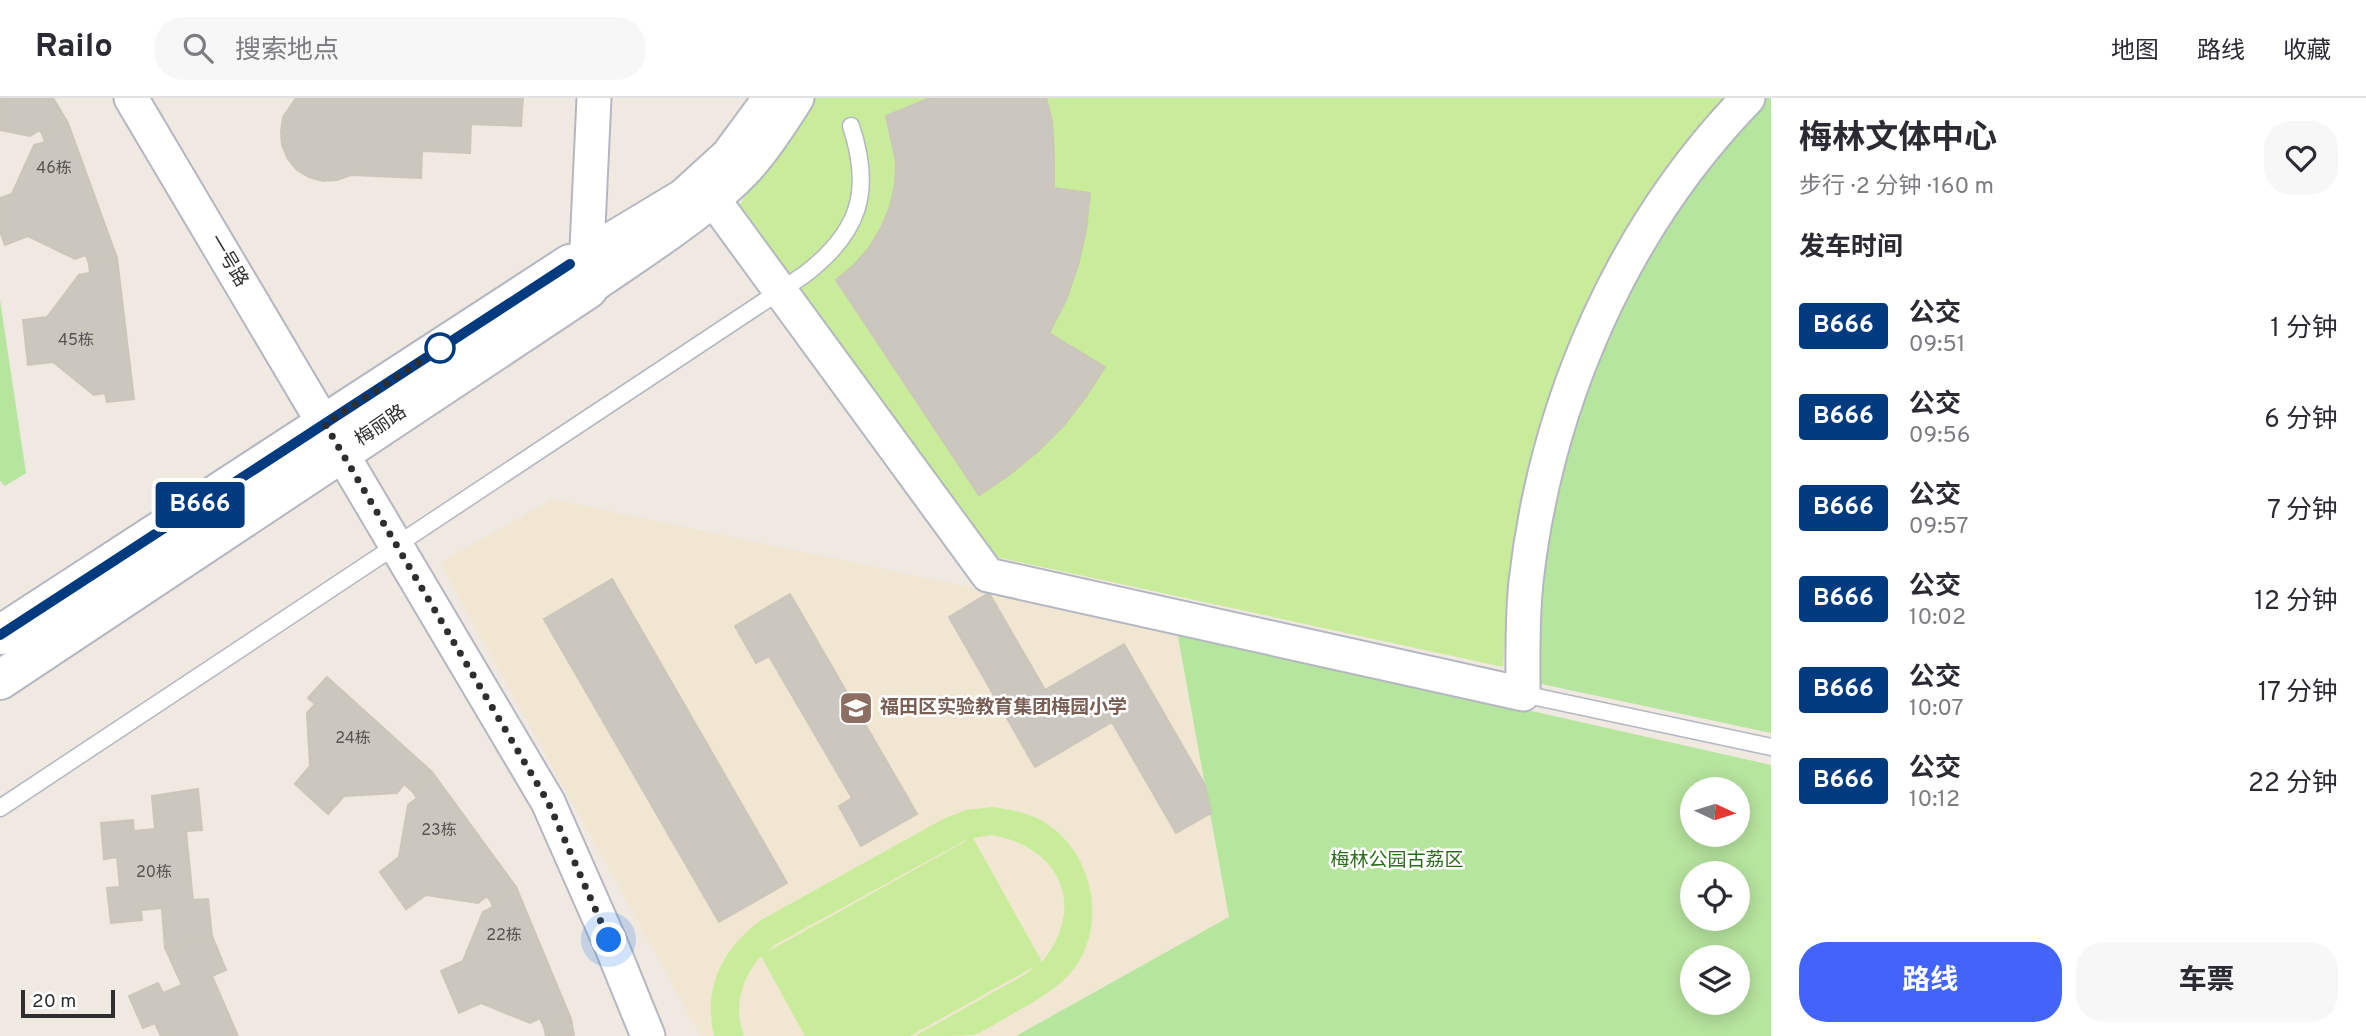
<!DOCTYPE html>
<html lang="zh">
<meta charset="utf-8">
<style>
body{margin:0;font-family:Overpass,"Noto Sans SC",sans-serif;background:#f7f7f7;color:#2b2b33;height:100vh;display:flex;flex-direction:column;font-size:26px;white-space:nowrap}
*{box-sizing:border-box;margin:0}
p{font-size:23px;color:#7c7c81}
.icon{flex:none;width:38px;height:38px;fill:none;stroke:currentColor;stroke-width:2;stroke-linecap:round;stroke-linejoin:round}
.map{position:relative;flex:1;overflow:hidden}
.sheet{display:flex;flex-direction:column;background:#fff;width:595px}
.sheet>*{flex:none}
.badge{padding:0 14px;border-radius:5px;font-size:24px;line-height:46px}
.needle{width:46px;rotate:94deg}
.tools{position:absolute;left:1680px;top:679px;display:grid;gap:14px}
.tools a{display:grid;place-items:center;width:70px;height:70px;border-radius:50%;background:#fff;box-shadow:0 4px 18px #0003;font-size:35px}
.scale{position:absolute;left:21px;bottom:18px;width:94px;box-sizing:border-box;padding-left:7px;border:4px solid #2e2e2e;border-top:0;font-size:19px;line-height:24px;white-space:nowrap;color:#2e2e2e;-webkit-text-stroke:5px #fff;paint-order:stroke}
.you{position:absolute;width:35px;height:35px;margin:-18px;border:5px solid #fff;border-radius:50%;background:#1a73e8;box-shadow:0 0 0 10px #1a73e833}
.map>.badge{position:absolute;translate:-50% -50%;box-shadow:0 0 0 4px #fff}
h2{padding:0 28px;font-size:26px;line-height:63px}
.round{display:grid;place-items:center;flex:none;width:74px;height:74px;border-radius:28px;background:#f7f7f7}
.head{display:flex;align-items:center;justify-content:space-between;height:119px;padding:0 28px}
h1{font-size:33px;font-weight:700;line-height:52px}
.cta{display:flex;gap:14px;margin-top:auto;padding:14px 28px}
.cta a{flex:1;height:80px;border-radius:28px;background:#4264fb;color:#fff;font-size:28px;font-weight:700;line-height:80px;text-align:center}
.cta a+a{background:#f7f7f7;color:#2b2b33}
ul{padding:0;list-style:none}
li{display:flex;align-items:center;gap:21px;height:91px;padding:0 28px}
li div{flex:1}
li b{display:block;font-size:26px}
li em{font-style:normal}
li .badge{min-width:77px;font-weight:700;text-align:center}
header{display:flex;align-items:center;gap:42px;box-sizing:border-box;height:98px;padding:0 35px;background:#fff;border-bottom:2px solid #e1e1e2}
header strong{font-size:33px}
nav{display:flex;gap:38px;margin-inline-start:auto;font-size:24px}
.search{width:490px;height:63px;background:#f7f7f7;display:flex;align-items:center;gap:18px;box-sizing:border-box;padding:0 24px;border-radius:28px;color:#7c7c81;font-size:26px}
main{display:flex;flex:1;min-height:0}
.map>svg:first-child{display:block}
</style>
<header>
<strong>Railo</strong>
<div class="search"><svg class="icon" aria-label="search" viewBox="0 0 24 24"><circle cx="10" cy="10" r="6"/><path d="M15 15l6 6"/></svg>搜索地点</div>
<nav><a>地图</a><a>路线</a><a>收藏</a></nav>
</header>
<main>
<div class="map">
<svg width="1771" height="938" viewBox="0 0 1771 938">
<rect width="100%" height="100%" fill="#efe9e1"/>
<path fill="#f0e6d1" d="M552,401L1177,533L1229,819L1016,938H701L440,465Z"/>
<path fill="#b6e59e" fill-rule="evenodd" d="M1760,0H1771V635L1532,584L1533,531L1555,375L1629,179Z
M0,202L26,375L5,388L0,383Z
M1177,533L1771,667V938H1016L1229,819ZM1692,691H1738V737H1692ZM1692,775H1738V821H1692ZM1692,859H1738V905H1692Z"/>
<path fill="#c9ec9a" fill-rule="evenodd" d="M807,0H1740L1533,361L1512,464L1503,569L992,458L737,111Z
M993,709C1010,712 1028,714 1044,724C1090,752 1107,818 1078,865C1060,892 1029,906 1002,922C993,927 983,934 974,937C962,938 929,938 915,938L1026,876L1035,868L910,938H805L761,858C741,881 733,909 744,938H714C703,888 722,852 761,822L943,721L966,712ZM992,737C1061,749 1087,809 1042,864L973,740ZM966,742V743L767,854L776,846Z"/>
<path fill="#cbc7bf" stroke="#cbc5ba" stroke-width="2" d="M0,0H53L68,25L43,38L40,32L30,38L0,32Z
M296,0H523L521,28L471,26L470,55L422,53L421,80L351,77L337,82L323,83L309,79L297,72L288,61L282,47L281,33L283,19Z
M930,0H1046L1052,23L1054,56V90L1090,95L1086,132L1078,167L1066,202L1049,235L1105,269L1085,300L1063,328L1037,354L1009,377L979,397L836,182L854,167L869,150L881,130L890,109L895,86L896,63L886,18Z
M68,25L117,160L89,166L86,157L75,161L28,138L5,147L0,133V100L12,96L34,47L45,44L43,38Z
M117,160L134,301L107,304L105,295L94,297L53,264L28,267L23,222L47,219L79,177L90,175L89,166Z
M612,481L787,785L719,824L544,521Z
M989,495L1045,592L1124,546L1205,687L1211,715L1176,735L1112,624L1035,669L949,519Z
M790,496L917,716L861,748L839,708L852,700L769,558L756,565L735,528Z
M327,579L432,674L412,693L404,686L397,695L344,698L328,716L295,686L310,668L307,615L315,606L308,600Z
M432,674L516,789L491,804L487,798L478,805L426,797L406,811L380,774L399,759L408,707L417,700L412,693Z
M198,691L202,732L186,733L193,802L208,801L212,838L165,850L162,810L141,812L142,822L111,825L107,790L120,789L117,759L104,761L101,725L133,722L134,733L155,731L152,698Z
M516,789L571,921L544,929L540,920L530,925L481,905L459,915L441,873L463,863L483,814L493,809L491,804Z
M212,838L226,872L212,878L238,938H161L155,925L143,930L129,898L158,885L163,895L182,887L165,850Z
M571,921L574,938H546L544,929Z"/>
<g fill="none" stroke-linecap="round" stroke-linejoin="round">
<g stroke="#b4b7c1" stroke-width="19">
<path id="lane" d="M1523,596L1771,649
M0,710L804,177C859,135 873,94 851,28"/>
</g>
<g stroke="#b4b7c1" stroke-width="37">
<path id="street" d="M131,0L548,704L609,842L648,938
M713,101L988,477L1523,596C1523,558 1522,521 1526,484C1546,305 1622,130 1748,0
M570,166L683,98L728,57L770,0
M586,172L594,0
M588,191C639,155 704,116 747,70C766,49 782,24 797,0"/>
</g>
<g stroke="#b4b7c1" stroke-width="42">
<path id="secondary" d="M0,537L570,166
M0,582L588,191"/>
</g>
<use href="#lane" stroke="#fff" stroke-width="16"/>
<use href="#street" stroke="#fff" stroke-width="33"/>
<use href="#secondary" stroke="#fff" stroke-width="38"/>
</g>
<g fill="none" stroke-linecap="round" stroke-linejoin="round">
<g stroke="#fff" stroke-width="16">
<path id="line" d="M0,537L570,166"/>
</g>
<use href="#line" stroke="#003b80" stroke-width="10"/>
<path stroke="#2e2e2e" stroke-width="7" stroke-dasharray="0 12.6" d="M440,250L445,247L325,326L548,704L609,842"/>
</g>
<defs>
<g id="school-square" transform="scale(1.75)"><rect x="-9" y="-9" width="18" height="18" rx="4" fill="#8d6e63" stroke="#fff"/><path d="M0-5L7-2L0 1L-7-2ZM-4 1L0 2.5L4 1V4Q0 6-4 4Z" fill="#fff"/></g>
</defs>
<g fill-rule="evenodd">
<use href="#school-square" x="856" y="610"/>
</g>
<circle fill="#fff" stroke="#003b80" stroke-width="3.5" cx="440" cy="250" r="14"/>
<g text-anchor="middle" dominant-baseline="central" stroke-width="5" stroke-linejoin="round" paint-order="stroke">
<g font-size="16" fill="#555452">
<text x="54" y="71">46栋</text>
<text x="76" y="243">45栋</text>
<text x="353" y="641">24栋</text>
<text x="439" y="733">23栋</text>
<text x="154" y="775">20栋</text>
<text x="504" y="838">22栋</text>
</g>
<g font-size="19" fill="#2e2e2e" stroke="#fff">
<text transform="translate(228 163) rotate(59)">一号路</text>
<text transform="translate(381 328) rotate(-34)">梅丽路</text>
</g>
<g font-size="19" font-weight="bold" fill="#785e54" stroke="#fff" text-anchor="start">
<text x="880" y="610">福田区实验教育集团梅园小学</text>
</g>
<g font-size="19" fill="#2c6e1b" stroke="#fff">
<text x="1397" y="763">梅林公园古荔区</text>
</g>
</g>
</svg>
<div class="tools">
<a><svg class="needle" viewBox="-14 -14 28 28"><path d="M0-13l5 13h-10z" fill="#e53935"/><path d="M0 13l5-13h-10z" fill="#7c7c81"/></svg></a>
<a><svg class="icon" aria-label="locate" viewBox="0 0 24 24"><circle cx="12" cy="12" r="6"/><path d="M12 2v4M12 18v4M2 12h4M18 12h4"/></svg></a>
<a><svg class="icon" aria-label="layers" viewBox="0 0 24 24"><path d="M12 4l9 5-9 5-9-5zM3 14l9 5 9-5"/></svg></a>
</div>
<div class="scale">20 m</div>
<div class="you" style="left:609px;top:842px"></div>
<b class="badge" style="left:200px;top:407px;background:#003b80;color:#fff">B666</b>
</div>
<section class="sheet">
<div class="head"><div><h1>梅林文体中心</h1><p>步行 · 2 分钟 · 160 m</p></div><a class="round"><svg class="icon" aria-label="heart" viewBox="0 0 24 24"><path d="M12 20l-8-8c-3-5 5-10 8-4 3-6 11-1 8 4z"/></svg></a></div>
<h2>发车时间</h2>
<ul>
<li><span class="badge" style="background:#003b80;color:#fff">B666</span><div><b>公交</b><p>09:51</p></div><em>1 分钟</em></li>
<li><span class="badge" style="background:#003b80;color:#fff">B666</span><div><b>公交</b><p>09:56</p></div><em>6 分钟</em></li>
<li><span class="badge" style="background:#003b80;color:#fff">B666</span><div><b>公交</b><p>09:57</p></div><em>7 分钟</em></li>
<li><span class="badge" style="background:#003b80;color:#fff">B666</span><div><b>公交</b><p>10:02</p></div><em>12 分钟</em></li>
<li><span class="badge" style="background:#003b80;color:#fff">B666</span><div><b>公交</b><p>10:07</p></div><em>17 分钟</em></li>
<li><span class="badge" style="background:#003b80;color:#fff">B666</span><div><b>公交</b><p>10:12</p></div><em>22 分钟</em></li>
</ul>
<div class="cta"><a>路线</a><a>车票</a></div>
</section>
</main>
